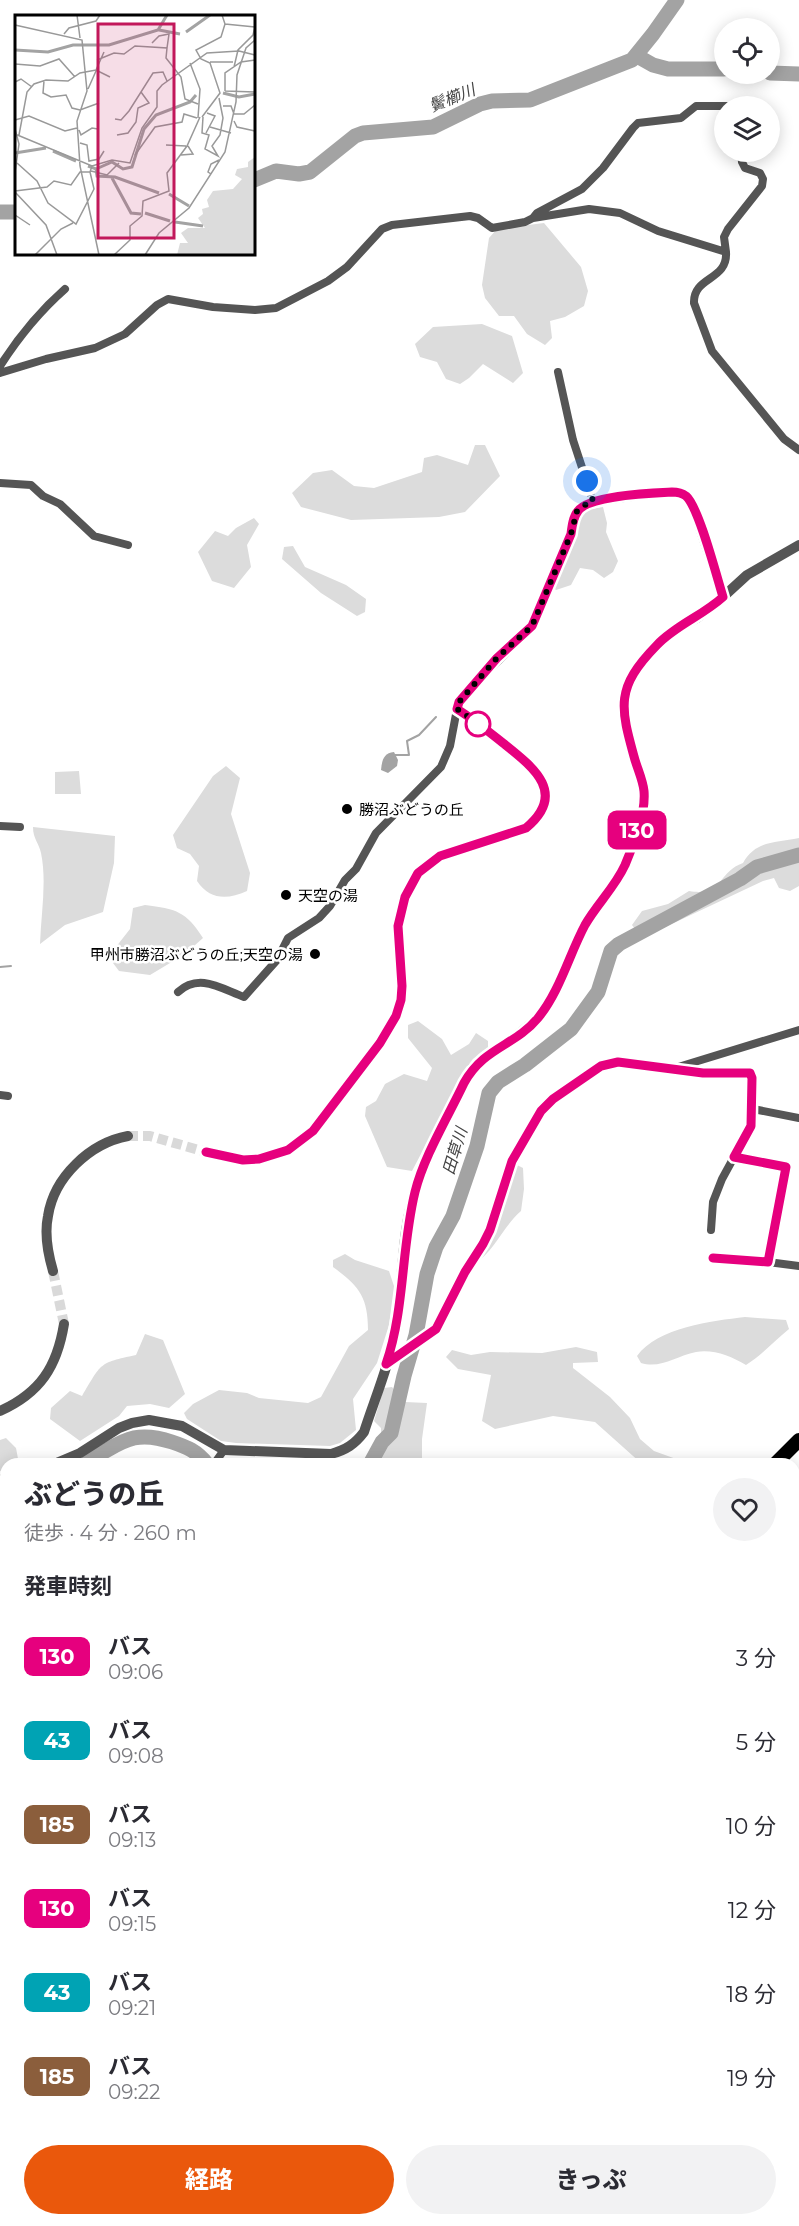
<!DOCTYPE html>
<html lang="ja">
<meta charset="utf-8">
<style>
body{margin:0;font-family:Montserrat,"Noto Sans JP",sans-serif;background:#f2f2f3;color:#2b2b33;height:100vh;display:flex;flex-direction:column;font-size:22px;white-space:nowrap}
*{box-sizing:border-box;margin:0}
p{font-size:20px;color:#7c7c81}
.icon{flex:none;width:33px;height:33px;fill:none;stroke:currentColor;stroke-width:2;stroke-linecap:round;stroke-linejoin:round}
.map{position:relative;flex:1;overflow:hidden}
.sheet{position:absolute;left:0px;top:1458px;width:800px;height:768px;display:flex;flex-direction:column;background:#fff;border-radius:18px 18px 0 0;box-shadow:0 3px 15px #0003}
.sheet>*{flex:none}
.badge{padding:0 12px;border-radius:9px;font-size:21px;line-height:39px}
.fabs{position:absolute;left:714px;top:18px;display:grid;gap:12px}
.fabs a{display:grid;place-items:center;width:66px;height:66px;border-radius:50%;background:#fff;box-shadow:0 3px 15px #0003;font-size:30px}
.you{position:absolute;width:30px;height:30px;margin:-15px;border:4px solid #fff;border-radius:50%;background:#1a73e8;box-shadow:0 0 0 9px #1a73e833}
.map>.badge{position:absolute;translate:-50% -50%;box-shadow:0 0 0 3px #fff}
h2{padding:0 24px;font-size:22px;line-height:54px}
.round{display:grid;place-items:center;flex:none;width:63px;height:63px;border-radius:32px;background:#f2f2f3}
.headline{display:flex;align-items:center;justify-content:space-between;height:102px;padding:0 24px}
h1{font-size:28px;font-weight:800;line-height:45px}
.button{display:flex;gap:12px;margin-top:auto;padding:12px 24px}
.button a{flex:1;height:69px;border-radius:36px;background:#ea580c;color:#fff;font-size:24px;font-weight:800;line-height:69px;text-align:center}
.button a+a{background:#f2f2f3;color:#2b2b33}
ul{padding:0;list-style:none}
li{display:flex;align-items:center;gap:18px;height:84px;padding:0 24px}
li div{flex:1}
li b{display:block;font-size:22px}
li em{font-style:normal}
li .badge{min-width:66px;font-weight:700;text-align:center}
.map>svg:first-child{display:block}
</style>
<div class="map">
<svg width="799" height="2226" viewBox="0 0 799 2226">
<rect width="100%" height="100%" fill="#fff"/>
<path fill="#dcdcdc" d="M544,223L581,267L588,291L584,306L565,317L550,321L552,338L545,345L527,334L514,316H499L485,298L482,285L489,238L497,229Z
M482,324L512,336L523,373L513,383L483,364L469,378L460,384L446,379L437,362L420,357L415,344L433,327Z
M475,445H485L500,476L465,512L439,517L351,520L301,507L292,493L313,473L332,470L354,486L374,488L422,472L424,458L437,455L468,465Z
M603,507L607,523L606,532L618,561L613,572L604,578L593,570L580,568L571,585L556,590L552,586L578,520L586,510Z
M254,518L259,524L247,545L251,567L234,588L212,581L198,552L215,531L228,536L236,528Z
M293,546L305,567L346,585L366,599L365,612L357,616L321,593L282,559L284,547Z
M226,766L240,778L231,814L250,873L247,891C227,900 210,900 197,881L199,866L190,854L177,848L173,835L213,776Z
M79,771L81,794H55V772Z
M33,827L115,836L114,863L103,912L65,925L40,944C41,914 47,882 41,853C39,843 33,839 33,827Z
M799,838V886L790,891L779,888L774,878L763,881L642,938L632,925L642,911L668,904L689,891C724,897 717,872 743,863C756,840 776,843 799,838Z
M145,905C176,909 186,911 203,938L185,954L150,975L119,971L113,963L112,952L130,929L133,908Z
M418,1021L442,1039L451,1055L469,1044L476,1033L488,1041V1048L473,1059L463,1074L412,1171L387,1167L365,1116L366,1107L376,1101L385,1084L404,1074L427,1081L432,1068L408,1038V1025Z
M515,1164L523,1168L524,1189L521,1211C505,1225 497,1245 481,1259L479,1255L493,1233L498,1210Z
M345,1254L355,1260L389,1271L394,1286L389,1325L377,1363L353,1399L356,1430L340,1443L330,1446L236,1443L221,1441L187,1419L184,1413L193,1404L219,1390L247,1393L259,1398L308,1403L321,1397L349,1346L368,1330C368,1297 359,1286 333,1267V1260Z
M745,1317L786,1320L789,1329C774,1341 762,1355 746,1365C731,1356 713,1349 696,1352C676,1356 661,1369 641,1363L637,1356C658,1327 712,1321 745,1317Z
M145,1334L163,1340L185,1394L169,1408L150,1404L127,1406L119,1416L80,1441L50,1419L51,1408L70,1391L82,1396C102,1363 98,1363 136,1355Z
M576,1347L597,1352L598,1362L573,1363V1368L610,1397L630,1418L640,1439L654,1451L690,1464H642L595,1422L553,1416L495,1429L482,1421L491,1375L458,1369L446,1357L452,1350L471,1355L490,1352L542,1353Z
M392,1387L405,1402L427,1403L422,1439V1464H366L381,1455V1428L374,1421L384,1388Z
M6,1438L16,1448L19,1464H6V1469L0,1471V1440Z"/>
<path fill="#a3a3a3" d="M394,752L398,760L397,766L388,773L381,770C382,761 383,753 394,752Z"/>
<g fill="none" stroke-linecap="round" stroke-linejoin="round">
<path stroke="#a3a3a3" stroke-width="2" d="M395,755H409L407,741L419,735L436,717
M0,967L11,966
M0,1579L6,1581
M794,1803L799,1804"/>
<path stroke="#a3a3a3" stroke-width="15" d="M637,56L653,65L668,69H724
M770,73L799,74
M254,180L276,171L299,174L310,172L355,136L363,133L433,127L480,104L492,101L530,100L632,60L653,34L677,0
M0,212H16
M80,1464C118,1448 127,1427 172,1442C187,1447 197,1451 207,1464
M370,1464L382,1442L391,1433L404,1376L416,1335L427,1274L436,1247L453,1216L477,1146L489,1093L498,1082L525,1065L571,1029L598,992L611,951L619,944L740,879L757,867L799,855
M0,1504L6,1501"/>
<path stroke="#d9d9d9" stroke-width="10" stroke-dasharray="10 5" stroke-linecap="butt" d="M128,1136H150L206,1152
M53,1271L64,1324"/>
<path stroke="#555" stroke-width="8" d="M533,218L537,213L582,189L603,168L633,128L638,123L681,118L696,106H749
M726,252L724,237L728,229L762,186L763,179L760,173L745,168L742,162L741,152
M0,366C18,338 40,311 65,289
M558,372L573,440L593,501
M0,373L46,359L95,348L125,334L157,305L168,299L213,307L255,310L276,308L328,281L347,267L382,229L392,225L470,216L478,218L492,228L525,222L533,218L589,209L620,213L658,231L726,252C728,281 693,276 694,303L712,351L784,439L799,450
M0,483L31,485L43,496L60,504L94,536L128,545
M0,826L20,827
M178,992C199,973 220,988 244,997L277,960L288,938L319,918L330,906L345,880L356,869L376,833L441,767L450,746L457,709
M675,1068L799,1030
M0,1095L8,1096
M753,1109L799,1118
M734,1157L786,1167L768,1262
M713,1258L768,1262L799,1266
M386,1364L436,1329L465,1272L483,1244L490,1230L505,1180L512,1161L541,1111L553,1099L601,1066L618,1062L703,1073H750L752,1078L751,1126L722,1179L713,1202L711,1230
M214,1464L224,1450
M0,1555L6,1558"/>
<path stroke="#555" stroke-width="10" d="M206,1152L243,1160L259,1159L288,1150L313,1131L380,1043L396,1016L401,1000L402,986L398,926L405,897L418,873L440,856L526,828C568,793 533,767 503,743C488,731 473,719 457,709L464,694L532,626L571,534L574,518L583,506L593,501L663,492H673L687,497L695,512L723,597
M53,1271C48,1254 44,1235 48,1216C54,1177 90,1143 128,1136
M0,1411C40,1393 57,1367 64,1324
M54,1464L80,1453L119,1428L132,1423L149,1420L182,1426L224,1450L331,1454C346,1450 355,1444 364,1432C375,1398 390,1363 396,1327C403,1283 401,1230 416,1188C430,1147 451,1105 472,1068L483,1058L516,1036L539,1017L549,1002L586,925L613,885L624,866L643,805L644,789L624,719V696L632,676L657,645L672,631L697,618L712,607L747,575L799,545
M0,1480L6,1478
M794,2055L799,2051
M598,2226L603,2220"/>
<path stroke="#222" stroke-width="12" d="M0,2218L4,2226"/>
<path stroke="#000" stroke-width="14" d="M775,1464L799,1440
M340,2220V2226"/>
</g>
<g fill="none" stroke-linecap="round" stroke-linejoin="round">
<g stroke="#fff" stroke-width="14">
<path id="line" d="M206,1152L243,1160L259,1159L288,1150L313,1131L380,1043L396,1016L401,1000L402,986L398,926L405,897L418,873L440,856L526,828C568,793 533,767 503,743C488,731 473,719 457,709L459,702L497,658L532,626L571,534C572,526 573,517 578,511C589,495 652,493 672,492C677,492 682,493 686,496C699,507 717,578 723,597C702,616 676,625 657,645C615,688 620,706 635,760C638,770 643,781 644,791C646,814 634,843 625,865C615,887 597,904 585,925C569,955 560,991 538,1018C515,1046 484,1047 464,1083C448,1117 424,1156 415,1192C401,1249 405,1309 386,1364L436,1329L465,1272L483,1244L490,1230L512,1161L541,1111L553,1099L601,1066L618,1062L703,1073H750L752,1078L751,1126L734,1157L786,1167L768,1262L713,1258"/>
</g>
<use href="#line" stroke="#e6007e" stroke-width="9"/>
<path stroke="#000" stroke-width="6" stroke-dasharray="0 10.8" d="M478,724L486,729L457,709L459,702L497,658L532,626L571,534L577,511L583,506L593,501L587,481"/>
</g>
<circle fill="#fff" stroke="#e6007e" stroke-width="3" cx="478" cy="724" r="12"/>
<g fill="#000" stroke="#fff" stroke-width="2">
<circle cx="347" cy="809" r="6"/>
<circle cx="286" cy="895" r="6"/>
<circle cx="315" cy="954" r="6"/>
</g>
<g text-anchor="middle" dominant-baseline="central" stroke-width="5" stroke-linejoin="round" paint-order="stroke">
<g font-size="15" fill="#000" stroke="#fff" text-anchor="start">
<text x="359" y="809">勝沼ぶどうの丘</text>
<text x="298" y="895">天空の湯</text>
<text x="303" y="954" text-anchor="end">甲州市勝沼ぶどうの丘;天空の湯</text>
</g>
<g font-size="16" font-style="italic" fill="#444" stroke="#fff">
<text transform="translate(452 98) rotate(-22)">鬢櫛川</text>
<text transform="translate(455 1151) rotate(-73)">田草川</text>
</g>
</g>
<g transform="translate(15 15)">
<rect width="240" height="240" fill="#fff"/>
<path d="M240,142V240H162L165,228H173L166,218L173,213H190L183,203L188,199L187,194L194,192L192,185L198,176L218,174L227,164L220,160L222,154L233,152V147Z" fill="#dcdcdc"/>
<path fill="none" stroke="#a3a3a3" stroke-width="3" d="M144,15L165,19M171,17L195,0M0,35L33,37L58,30H94L143,15L152,0M208,78L224,82L240,79M38,136L61,146M0,138L31,133M73,151L81,154L97,147L108,154L117,152L129,114L141,100L175,87L181,80M81,154L82,161L100,162L144,178M97,163L116,198L126,199M154,179L174,191M130,198L155,206M160,207L188,211"/>
<path fill="none" stroke="#999" stroke-width="1.5" d="M62,0L65,23M210,9L240,12M0,10L67,25L72,76L62,106L65,151L84,240M49,19L54,13L81,6L85,0M137,28L144,21L154,19L152,33M82,45L99,38L109,39L120,31L152,33L151,43L166,62L170,84L183,89M195,47H218M175,48L185,74L183,103M0,49L25,51L44,44L60,62M219,52L223,35L238,20L240,12M81,55L89,37M29,66L28,78L36,82L51,80L57,93L65,95L84,88M0,67L6,64L17,72M73,74L81,56M210,76V58L226,47L240,45M210,76L240,77M208,91H216L219,99H229L240,90M187,102L205,78L195,48L186,44L181,35L206,22L210,9L207,0M188,102L187,118L194,120L190,134L203,141L197,131L205,120L208,103L204,83M100,104L106,105L114,96L138,58L148,57L152,66M0,105L14,101L50,116L62,113M219,106L222,112L240,116M195,112L216,118M0,114L4,129L0,157M64,115L66,120L77,113L83,114M191,118L200,101L192,98M0,119L77,151L97,145L115,148L127,113L142,92V76L147,70L192,38L224,36L240,40M4,120L12,77L19,69L31,65L53,66L65,58L81,55L95,62M102,120L113,118L121,107L123,93L134,88L126,77M65,128L72,130L74,146L84,144L89,136M151,130L171,131M120,140L140,112L167,107L169,99L182,103M166,140L178,139L173,131M2,148L22,166L33,188L61,209L79,174L75,157M76,156L92,160L104,148M196,159L193,157L196,149L204,145M0,176L32,172L39,166L56,170L65,157H75L77,151M0,177L31,210L42,240M0,200L15,210M20,240L46,214L58,208M99,240L115,225V211L127,201L128,186L154,176L152,158L172,131L185,102M130,240L144,218L174,193L210,137L221,87L222,60L231,33L240,25"/>
<path fill="#c2185b" fill-opacity="0.15" stroke="#c2185b" stroke-width="3" d="M83,9H159V223H83Z"/>
<rect width="240" height="240" fill="none" stroke="#000" stroke-width="3"/>
</g>
</svg>
<div class="fabs">
<a><svg class="icon" aria-label="locate" viewBox="0 0 24 24"><circle cx="12" cy="12" r="6"/><path d="M12 2v4M12 18v4M2 12h4M18 12h4"/></svg></a>
<a><svg class="icon" aria-label="layers" viewBox="0 0 24 24"><path d="M12 4l9 5-9 5-9-5zM3 14l9 5 9-5"/></svg></a>
</div>
<div class="you" style="left:587px;top:481px"></div>
<b class="badge" style="left:637px;top:830px;background:#e6007e;color:#fff">130</b>
<section class="sheet">
<div class="headline"><div><h1>ぶどうの丘</h1><p>徒歩 · 4 分 · 260 m</p></div><a class="round"><svg class="icon" aria-label="heart" viewBox="0 0 24 24"><path d="M12 20l-8-8c-3-5 5-10 8-4 3-6 11-1 8 4z"/></svg></a></div>
<h2>発車時刻</h2>
<ul>
<li><span class="badge" style="background:#e6007e;color:#fff">130</span><div><b>バス</b><p>09:06</p></div><em>3 分</em></li>
<li><span class="badge" style="background:#00a3b4;color:#fff">43</span><div><b>バス</b><p>09:08</p></div><em>5 分</em></li>
<li><span class="badge" style="background:#8b5e3c;color:#fff">185</span><div><b>バス</b><p>09:13</p></div><em>10 分</em></li>
<li><span class="badge" style="background:#e6007e;color:#fff">130</span><div><b>バス</b><p>09:15</p></div><em>12 分</em></li>
<li><span class="badge" style="background:#00a3b4;color:#fff">43</span><div><b>バス</b><p>09:21</p></div><em>18 分</em></li>
<li><span class="badge" style="background:#8b5e3c;color:#fff">185</span><div><b>バス</b><p>09:22</p></div><em>19 分</em></li>
</ul>
<div class="button"><a>経路</a><a>きっぷ</a></div>
</section>
</div>
